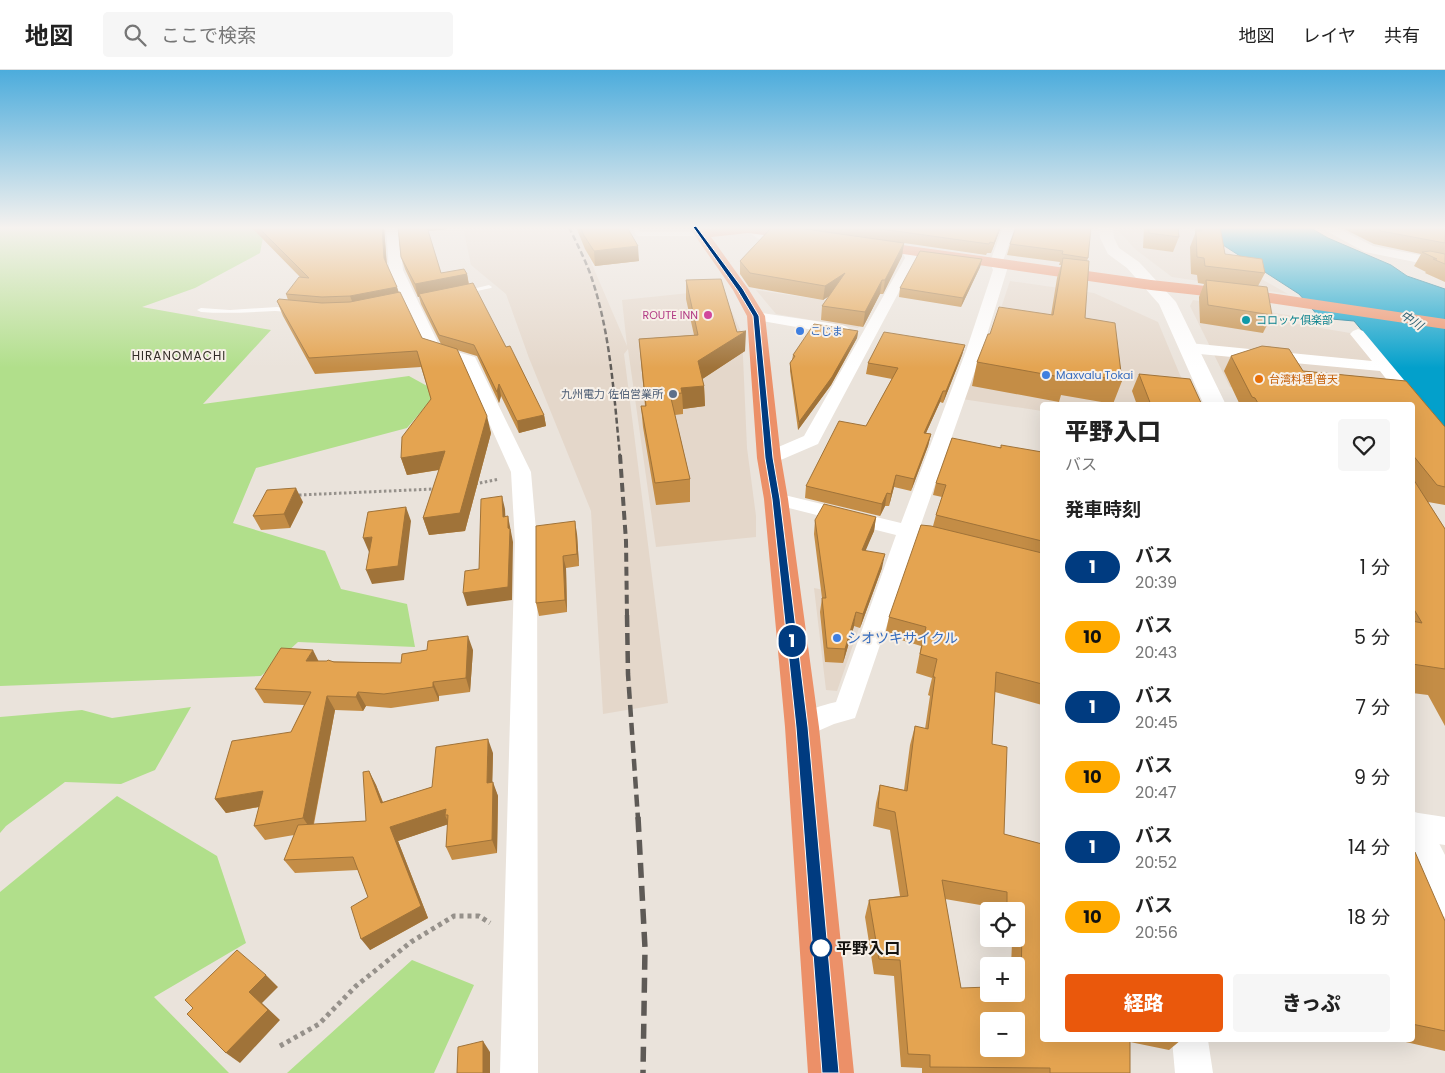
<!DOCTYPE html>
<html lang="ja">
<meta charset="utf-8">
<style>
body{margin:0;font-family:Poppins,"Noto Sans JP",sans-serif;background:#f6f6f6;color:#222;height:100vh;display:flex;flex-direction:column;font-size:19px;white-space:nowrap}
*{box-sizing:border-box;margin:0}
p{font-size:16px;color:#767676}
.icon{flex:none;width:28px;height:28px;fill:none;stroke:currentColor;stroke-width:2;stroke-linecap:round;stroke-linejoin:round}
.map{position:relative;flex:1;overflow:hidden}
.panel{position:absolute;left:1040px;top:332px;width:375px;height:640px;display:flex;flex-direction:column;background:#fff;border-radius:5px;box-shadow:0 5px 20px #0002}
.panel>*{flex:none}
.badge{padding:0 10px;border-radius:16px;font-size:18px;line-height:32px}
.buttons{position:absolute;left:980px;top:832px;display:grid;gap:10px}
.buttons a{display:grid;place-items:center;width:45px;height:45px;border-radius:5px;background:#fff;box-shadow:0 5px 20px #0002;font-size:25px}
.map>.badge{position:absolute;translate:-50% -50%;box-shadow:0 0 0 2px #fff}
h2{padding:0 25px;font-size:19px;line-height:45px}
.round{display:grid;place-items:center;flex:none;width:52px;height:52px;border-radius:5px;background:#f6f6f6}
.summary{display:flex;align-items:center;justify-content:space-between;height:85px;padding:0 25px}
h1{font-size:24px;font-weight:800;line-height:38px}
.button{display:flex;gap:10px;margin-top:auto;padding:10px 25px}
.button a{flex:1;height:58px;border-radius:5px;background:#ea580c;color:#fff;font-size:20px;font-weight:800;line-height:58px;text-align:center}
.button a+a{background:#f6f6f6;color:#222}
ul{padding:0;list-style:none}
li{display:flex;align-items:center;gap:15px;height:70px;padding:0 25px}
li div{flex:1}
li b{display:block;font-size:19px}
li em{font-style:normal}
li .badge{min-width:55px;font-weight:700;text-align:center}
header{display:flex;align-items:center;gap:30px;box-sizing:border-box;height:70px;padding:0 25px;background:#fff;border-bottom:1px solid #e0e0e0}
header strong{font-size:24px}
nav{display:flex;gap:28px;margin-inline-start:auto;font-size:18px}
.search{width:350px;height:45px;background:#f6f6f6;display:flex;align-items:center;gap:12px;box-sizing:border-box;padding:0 18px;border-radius:5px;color:#767676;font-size:19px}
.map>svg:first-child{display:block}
</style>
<header>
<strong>地図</strong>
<div class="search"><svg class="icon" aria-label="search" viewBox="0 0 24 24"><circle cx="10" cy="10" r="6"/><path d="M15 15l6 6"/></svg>ここで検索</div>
<nav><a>地図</a><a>レイヤ</a><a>共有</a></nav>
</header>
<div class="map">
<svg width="1445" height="1003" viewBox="0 0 1445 1003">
<rect width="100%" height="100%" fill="#eae3db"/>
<path fill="#e4d7ca" d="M463,157H576L627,276L622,230L718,220L733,244L742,264L747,378L756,446V467L656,477L628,279L624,284L668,633L603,644L591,441L529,288L506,224L471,195Z
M1120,157H1180L1222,178L1257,201L1249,202L1288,224L1172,207L1135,179L1119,161Z
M1010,211L1094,223L1158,252L1180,305L1196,335H1042V341L962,329L994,259Z
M756,220L871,237L858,258L776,244Z
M1193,230L1294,246L1297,254L1350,263L1399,325L1341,328L1230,317L1190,236Z
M814,518L869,529L837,621L826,620Z"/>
<path fill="#b1df8b" d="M0,157H265L260,183L195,218L142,237L271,260L203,334L409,306L438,322L407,358L256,398L233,453L325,481L341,519L407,534L415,577L298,572L261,606L0,616Z
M191,637L155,700L121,714L65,712L6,756L0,763V647L82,640L112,648Z
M117,726L217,786L246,873L154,927L229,1003H0V822Z
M412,890L474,915L434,1003H287Z"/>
<path fill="#03a0cb" stroke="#087593" d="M1195,157H1309L1328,168L1391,195L1407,206L1445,219V360L1354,251L1320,248L1299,224Z"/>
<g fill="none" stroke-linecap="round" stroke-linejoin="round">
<path stroke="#96918b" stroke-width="3" stroke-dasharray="2.5 2.5" stroke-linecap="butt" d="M475,414L499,409
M299,425L434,419"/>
<path stroke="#96918b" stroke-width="5" stroke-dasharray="4 4" stroke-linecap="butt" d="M280,976L319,954L356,916L411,872L454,846H479L490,853"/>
<path fill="#fff" fill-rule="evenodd" d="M632,157H638L640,162H701L704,164L701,166H638L636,165Z
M489,215L492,217L491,218L463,224L460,222Z
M277,237L294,239L298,241C292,245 283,241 275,241C250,242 226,244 201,242L197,240L201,238L230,240Z"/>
<path fill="#fff" fill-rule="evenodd" d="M386,157H398L403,200L440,277L475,287L531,402L537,472L538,1003H500L515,472L511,402L462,293L428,283L426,280L389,200Z
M740,157H755L761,161L764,157H777L766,170L762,171Z
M1003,157H1015L1003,191L1007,196V200L982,281L920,457L931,460L934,465L931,470L923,472L916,470L855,648L834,654L802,668L792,665L788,657C796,642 820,636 836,632L896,465L769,433L766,429L769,425L776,423L901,453L966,281L993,200L990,192Z
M1319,157H1335L1373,176L1445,190V198L1365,182Z
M908,176L912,177L917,188L820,370L818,374L776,392L769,394L762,392L759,388L762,384L804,366L905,188L902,180Z
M756,242L842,255L847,257L850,260L847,263L842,265L751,249L749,246L751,243Z
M1358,259L1363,261L1445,359V377L1438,375L1412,342V335H1407L1380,301L1189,283L1183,281L1181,278L1183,275L1189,273L1372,291L1350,264L1353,261Z
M1412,742L1445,747V775L1412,770Z
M1172,970H1208L1213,1003H1175Z"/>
<path fill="#fff" fill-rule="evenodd" d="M1099,157H1113L1114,168L1119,178L1139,192L1176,232L1226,335H1204L1159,234L1127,198L1108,184L1100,168Z
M1412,741L1425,746L1445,785V847L1431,841L1412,800Z"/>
<path fill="#ec9068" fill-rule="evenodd" d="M689,157H704L705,159L771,157L805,162L810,163L812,166L810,169L805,170L748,163L711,167L749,220L765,246L781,388L788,429L819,657L854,1003H808L785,657L764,429L757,388L747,246L733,220Z
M867,170L1151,210L1270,223L1445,249V259L1270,233L1151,220L862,178L859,175L862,172Z"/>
<path stroke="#5e5a56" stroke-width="2.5" stroke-dasharray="6 3" stroke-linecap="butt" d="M569,157C577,174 586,191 592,209C611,266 614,327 620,386"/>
<path stroke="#5e5a56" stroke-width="4" stroke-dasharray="9 5" stroke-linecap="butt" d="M620,385L626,471L627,546"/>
<path stroke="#5e5a56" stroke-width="4.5" stroke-dasharray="12 6" stroke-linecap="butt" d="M627,545L628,604L638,749"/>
<path stroke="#5e5a56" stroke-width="5.5" stroke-dasharray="15 8" stroke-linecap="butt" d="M638,747L645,878L643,1003"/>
</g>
<path fill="#c48d46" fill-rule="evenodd" d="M251,157H384L387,195L399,223L422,268L441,274L421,234L419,227H418L405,199L401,187L398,157L447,159L428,161L441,203L467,204L469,214L544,345L546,356L519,363L501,326L499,333L477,286L457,280L491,363L465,461L429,465L423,448L439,400L407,405L401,388L431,329L421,297L315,304L283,246L277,231L288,230L286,224L301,208Z
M576,157H627L639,191L595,196L585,179Z
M772,157H1001L991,183H987L986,185L904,173L902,186L883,224H880L863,257L821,250L822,236L829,226L823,230L749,217L740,204V191Z
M1016,157L1088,188L1087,191L1085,248L1122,311L1113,334L1061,325L1059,332L972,316L977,292L990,264L1051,245L1057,208L1061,195H1059L1060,192L1007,185L1010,174Z
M1144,157H1178L1179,167L1173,182L1143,178Z
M1195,157H1220L1225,184L1265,203L1258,216L1272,245L1263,263L1200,253L1199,227L1204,214L1198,213L1197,205L1191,204L1190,177L1195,164Z
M1340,157H1445V212L1425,203L1426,202L1414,196L1421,184L1374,174Z
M982,189L980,197L961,237L899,227L900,218Z
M686,210L737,262L745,281L702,309L704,316L705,336L683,339V344L675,345L690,409V432L656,435L643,357L641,336H645L639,269L694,265L686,229Z
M858,261L857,268L831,315L798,360L790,301V293L792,290L793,285Z
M965,275L962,285L943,333L940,332L926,363L931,364L928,376L911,421L894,417L889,436H885L880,446L805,428L806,416L866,356L892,309L866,304L868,293Z
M1262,276L1289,279L1303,301L1406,311L1445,357V435L1428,432L1445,459V656L1428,625L1412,623V335H1240L1224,301L1231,286Z
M1139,304L1202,335H1137L1132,321Z
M1000,377L1042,382V635L995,622L992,674L1004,764L1042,774V970H1181L1169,980L1130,972V1003H922V998L901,997L894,906L874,904L865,847L869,830L900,826L890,760L873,756L876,733L880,715L904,720L910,675L915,656L925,659L930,626L928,625L932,608L916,603L921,576L885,565L889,547L933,456L936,445L942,427L933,425L936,413ZM945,829L998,838V841H1016V869H1002L1012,873L1011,896H1016V924L961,918Z
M303,432L290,458L261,460L253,446Z
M876,447L874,461L865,480L882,498L860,558L854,556L843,593L825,592L820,542L822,528L814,464L815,450Z
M536,456L577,464L579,496L566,498L567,542L539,546L536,533Z
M473,580L470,622L439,626V631L391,638L366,636L363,641L335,640L314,754L366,751L369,701L376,715L383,732L432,717L493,683L492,712L498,726L497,783L452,790L446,777L448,754L398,771L428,848L370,880L368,827L358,800L295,803L284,790L294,765L265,770L254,756L259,737L226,743L215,729L291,662L304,635L264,633L255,619L319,591L401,593Z
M1412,782L1445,851V981L1397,970H1412Z"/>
<path fill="#a07339" d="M382,157H384L387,200L384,188Z
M427,157H446L447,159L428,161Z
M1000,157H1001L991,183L994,173Z
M904,173L902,186L883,224L885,210Z
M638,176L639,191L595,196L594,181Z
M982,189L980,197L961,237L963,228Z
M845,203L843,217L823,230L825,216Z
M467,204L469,217L419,224V227H418L415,214Z
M882,210L880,224L863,257L865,242Z
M397,217L401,230L355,239L350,226Z
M746,261L745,281L698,312V291Z
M858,261L857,268L831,315L798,360L799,352Z
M965,275L962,285L943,333L946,321Z
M499,314L501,326L499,333L497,322Z
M704,316L705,336L683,339L682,323L681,318Z
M943,321L940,332L921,374L924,363Z
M544,345L546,356L519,363L517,351Z
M487,346L491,363L465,461L429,465L423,448Z
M931,364L928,376L911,421L914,409Z
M445,381L450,398L407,405L401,388Z
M896,405L894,417L889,436L891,424Z
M296,418L303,432L290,458L284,444Z
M887,423L885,436L880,446L882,434Z
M502,426L505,439L506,459L503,447Z
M406,437L411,451L404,510L372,514L366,500Z
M508,446L513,472L512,530L467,536L463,523L508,458Z
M876,447L874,461L860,494L862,480Z
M575,451L577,464L579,496L577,484Z
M372,467L378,481L369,482L363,468Z
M885,484L882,498L860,558L863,544Z
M563,486L566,498L567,542L565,530Z
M856,542L854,556L843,593L845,579Z
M468,566L473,580L470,622L466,608Z
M313,580L320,594L306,591Z
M433,612L439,626V631L433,617Z
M358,622L366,636L363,641L356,627Z
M327,626L335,640L312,761L303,748Z
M488,669L493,683L492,727L487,713Z
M369,701L376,715L388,746L381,733Z
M493,712L498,726L497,783L492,770Z
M263,721L273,734L226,743L215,729Z
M446,739L445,745L449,754L398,771L428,848L370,880L361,869L390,757Z
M266,905L278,917L262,933L280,950L240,993L226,983L249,922Z
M483,971L490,982V1003H483Z"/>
<path fill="#e4a451" stroke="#a07339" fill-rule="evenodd" d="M258,157H382L384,188L397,217L350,226L322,227L286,224L299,207L309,208Z
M398,157H427L441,203L464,199L467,204L415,214L401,187Z
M581,157H627L638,176L594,181L583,164Z
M772,157H791L904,173L885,210H882L865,242L822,236L845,203L825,216L750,203L740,191Z
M867,157H1000L994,173L990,172L989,174Z
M1016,157H1091L1088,188L1062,184L1063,181L1010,174Z
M1149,157H1178L1179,167L1149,163Z
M1202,157H1220L1225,184L1262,189L1265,203L1205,196L1204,188L1197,187L1196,161H1202Z
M1374,157H1445V173L1381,161Z
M920,181L982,189L963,228L900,218Z
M1430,181L1445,184V194L1433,189H1437L1422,182Z
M1063,188L1089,191L1085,248L1115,253L1122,311L1068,301L1066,308L977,292L988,264H990L999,237L1053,245Z
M721,209L737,262L746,261L698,291L704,316L681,318L682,323L670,324L690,409L655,413L641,336H646L639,269L698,265L686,210Z
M1206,210L1267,217L1272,245L1208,235Z
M473,213L506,277L510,276L544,345L517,351L499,314L497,322L474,275L439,265L419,224Z
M400,222L422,268L457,279L487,346L460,443L423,448L445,381L401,388L402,367L431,329L417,281L309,288L277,231L279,229L322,233L350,232Z
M814,254L858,261L832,307L799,352L790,293L795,286L793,285Z
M884,262L965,275L946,321H943L924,363L931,364L914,409L896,405L891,424L887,423L882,434L806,416L839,351L866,356L898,298L868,293Z
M1262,276L1289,279L1303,301L1406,311L1445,357V417L1437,415L1412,384V335H1259L1255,328L1252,327L1231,286Z
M1139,304L1190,309L1202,335H1151Z
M952,368L1001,378V375L1042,382V471L936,445L946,415L936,413Z
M1412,407L1445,459V599L1412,594V551L1422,553L1412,536Z
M296,418L284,444L253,446L267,420Z
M502,426L503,447L508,446V458L510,459L508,517L463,523L465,501L479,499L481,429Z
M824,434L876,447L862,480L885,484L863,544L856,542L845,579L827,578L822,528H826L815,450Z
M406,437L398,496L366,500L372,467L363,468L368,442Z
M575,451L577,484L563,486L565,530L536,533V456Z
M921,455L931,456L1042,483V614L996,602L992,674L1007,677L1004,764L1042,774V970H1130V1003H1050V998L930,997V985L908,984L900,890L879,889L869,830L908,826L895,742L878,738L880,715L907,721L915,656L928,659L935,607H933L937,589L920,584L926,557L889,547ZM942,810L1007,822V841H1016V854L1022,857L1021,916H1016V924H989V917L961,918ZM989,951H1016V979H989Z
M468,566L466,608L433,612V617L384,624L358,622L356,627L327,626L303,748L254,756L263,721L215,729L232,671L291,662L311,622L255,619L281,578L313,580L306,591H327L328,590L334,592L401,593L402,584L427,580L428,571Z
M488,669L487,713L493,712L492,770L446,777L448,745H445L446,739L390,757L421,836L361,869L351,837L368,827L353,787L284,790L298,755L366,751L363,702L369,701L381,733L432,717L436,677Z
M1412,782H1415L1445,851V961L1412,954Z
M237,880L266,905L249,922L268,940L226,983L187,944L193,938L185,930Z
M483,971V1003H457L458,977Z"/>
<linearGradient id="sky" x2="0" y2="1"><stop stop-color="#4cacdc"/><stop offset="0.53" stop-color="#f6f2ef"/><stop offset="1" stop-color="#f6f2ef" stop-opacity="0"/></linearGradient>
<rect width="1445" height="298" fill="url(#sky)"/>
<path fill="#003b80" stroke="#fff" d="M696,156L743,219L759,246L773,388L780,429L808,657L839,1003H822L796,657L772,429L765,388L753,246L738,221L693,157Z"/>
<circle fill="#d1479c" stroke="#f7f0e8" stroke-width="2" cx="708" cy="245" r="5"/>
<circle fill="#0f9aa8" stroke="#f7f0e8" stroke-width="2" cx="1246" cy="250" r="5"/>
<g fill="#3f7fe0" stroke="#f7f0e8" stroke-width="2">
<circle cx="800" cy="261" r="5"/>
<circle cx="1046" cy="305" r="5"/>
<circle cx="837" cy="568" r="5"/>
</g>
<circle fill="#e8710a" stroke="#f7f0e8" stroke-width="2" cx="1259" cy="309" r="5"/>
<circle fill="#5c6f8a" stroke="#f7f0e8" stroke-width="2" cx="673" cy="324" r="5"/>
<circle fill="#fff" stroke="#003b80" stroke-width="2.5" cx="821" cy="878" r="10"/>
<g text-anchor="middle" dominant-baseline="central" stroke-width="4" stroke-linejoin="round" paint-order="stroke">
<g font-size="11" fill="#b23c85" stroke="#f7f0e8" text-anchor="end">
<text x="698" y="245">ROUTE INN</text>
</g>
<g font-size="11" fill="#0d838f" stroke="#f7f0e8" text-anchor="start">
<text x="1256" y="250">コロッケ俱楽部</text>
</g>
<g font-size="11" fill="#366cbe" stroke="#f7f0e8" text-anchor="start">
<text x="810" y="261">こじま</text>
<text x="1056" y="305">Maxvalu Tokai</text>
</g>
<g font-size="11" fill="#c56008" stroke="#f7f0e8" text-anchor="start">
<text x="1269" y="309">台湾料理 普天</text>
</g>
<g font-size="11" fill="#4e5e75" stroke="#f7f0e8" text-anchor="end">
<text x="663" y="324">九州電力 佐伯営業所</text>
</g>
<g font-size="12" font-style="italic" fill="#2d5f72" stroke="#f7f0e8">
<text transform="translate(1412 250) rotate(33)">中川</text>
</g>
<g font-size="12" letter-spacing="1" fill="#322d27" stroke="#f7f0e8">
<text x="179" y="285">HIRANOMACHI</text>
</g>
<g font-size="14" fill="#366cbe" stroke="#f7f0e8" text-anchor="start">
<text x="847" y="568">シオツキサイクル</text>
</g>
<g font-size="16" font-weight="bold" fill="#14120f" stroke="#f7f0e8" text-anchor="start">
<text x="836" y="878">平野入口</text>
</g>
</g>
</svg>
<div class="buttons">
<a><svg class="icon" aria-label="locate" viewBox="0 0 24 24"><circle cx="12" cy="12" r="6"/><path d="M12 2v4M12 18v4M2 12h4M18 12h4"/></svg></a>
<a>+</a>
<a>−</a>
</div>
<b class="badge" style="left:792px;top:571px;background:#003b80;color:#fff">1</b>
<section class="panel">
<div class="summary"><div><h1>平野入口</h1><p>バス</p></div><a class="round"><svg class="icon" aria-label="heart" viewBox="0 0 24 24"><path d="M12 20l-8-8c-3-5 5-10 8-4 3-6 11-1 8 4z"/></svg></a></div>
<h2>発車時刻</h2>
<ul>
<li><span class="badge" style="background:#003b80;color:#fff">1</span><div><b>バス</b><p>20:39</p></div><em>1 分</em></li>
<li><span class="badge" style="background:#fa0;color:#111">10</span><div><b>バス</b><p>20:43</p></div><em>5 分</em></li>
<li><span class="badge" style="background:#003b80;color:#fff">1</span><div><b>バス</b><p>20:45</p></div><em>7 分</em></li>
<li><span class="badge" style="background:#fa0;color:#111">10</span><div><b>バス</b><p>20:47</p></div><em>9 分</em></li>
<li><span class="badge" style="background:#003b80;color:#fff">1</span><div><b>バス</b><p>20:52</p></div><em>14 分</em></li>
<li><span class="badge" style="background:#fa0;color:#111">10</span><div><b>バス</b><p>20:56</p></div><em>18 分</em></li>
</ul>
<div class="button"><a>経路</a><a>きっぷ</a></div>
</section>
</div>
